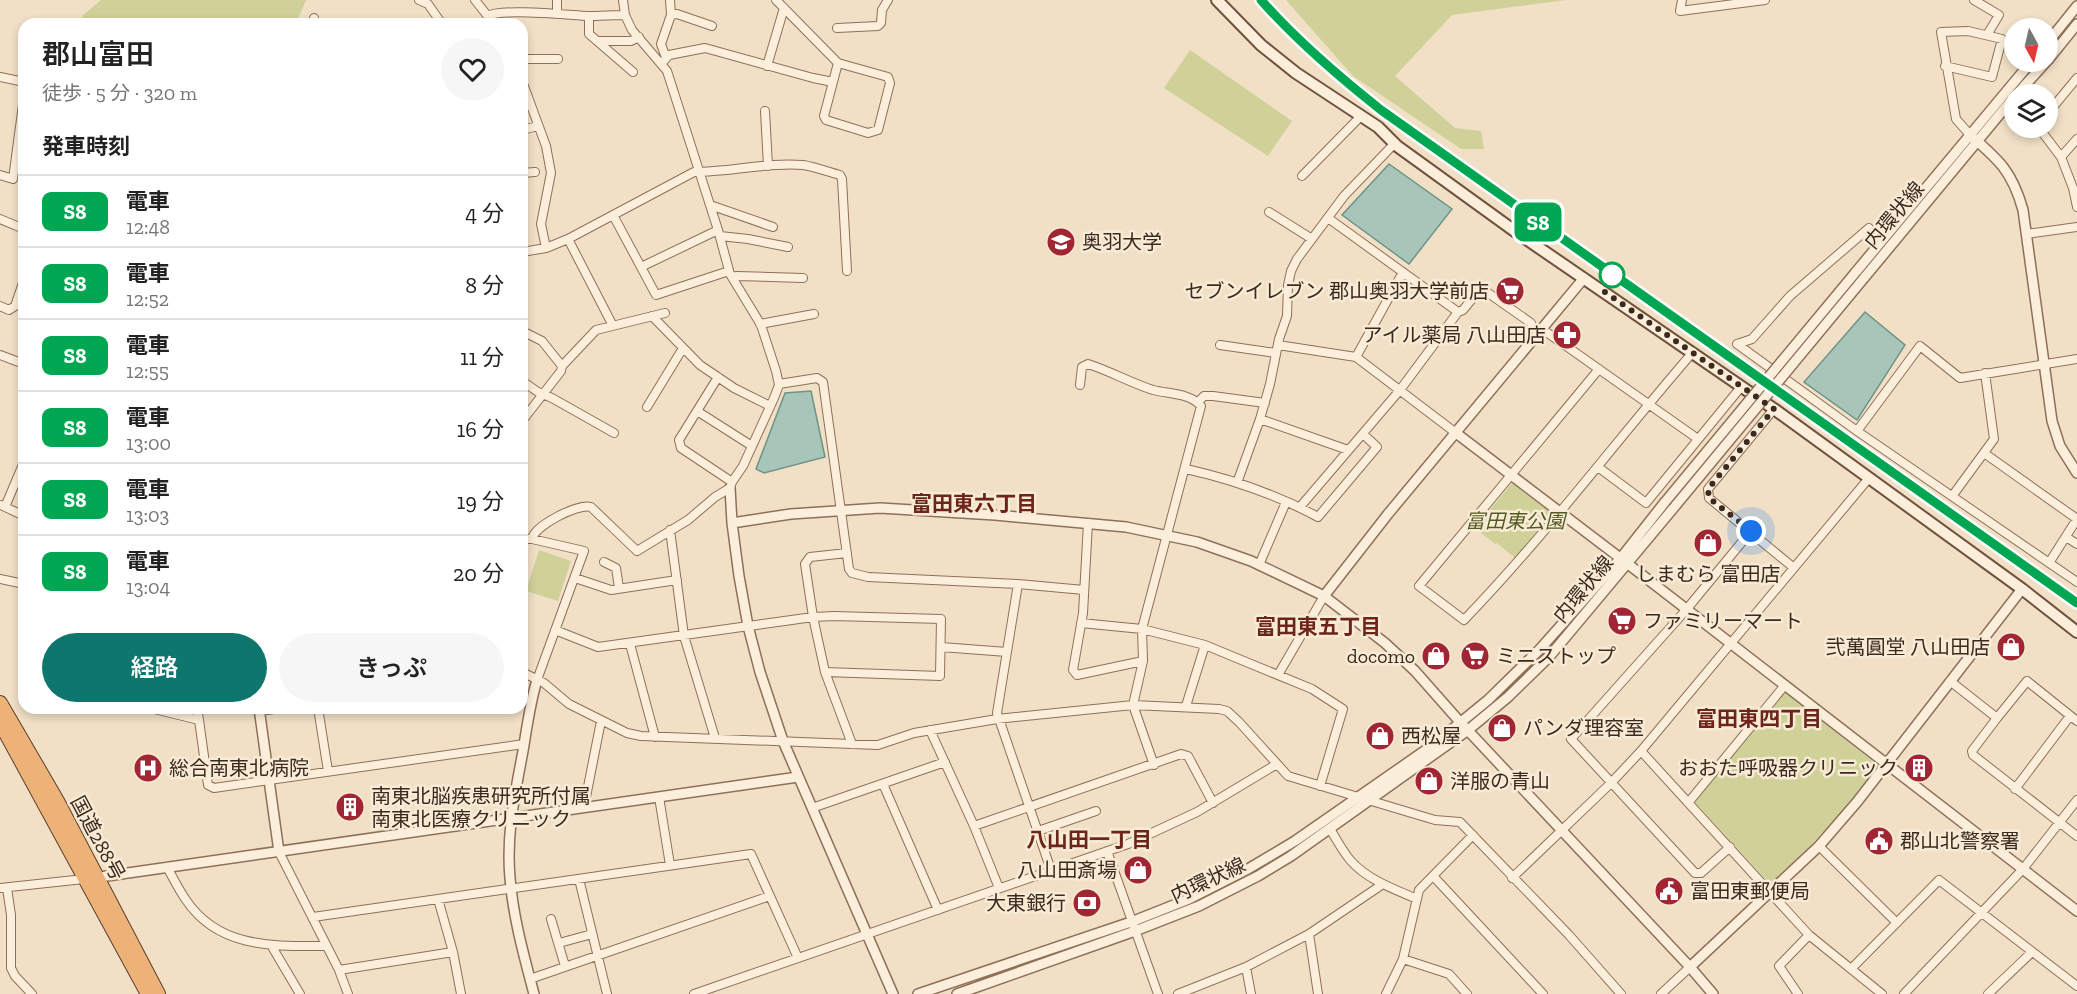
<!DOCTYPE html>
<html lang="ja">
<meta charset="utf-8">
<style>
body{margin:0;font-family:"Zilla Slab","Noto Sans JP",serif;background:#f6f6f6;color:#222;height:100vh;display:flex;flex-direction:column;font-size:22px;white-space:nowrap}
*{box-sizing:border-box;margin:0}
p{font-size:20px;color:#767676}
.icon{flex:none;width:33px;height:33px;fill:none;stroke:currentColor;stroke-width:2;stroke-linecap:round;stroke-linejoin:round}
.map{position:relative;flex:1;overflow:hidden}
.side{position:absolute;left:18px;top:18px;width:510px;height:696px;display:flex;flex-direction:column;background:#fff;border-radius:18px;box-shadow:0 3px 9px #0003}
.side>*{flex:none}
.badge{padding:0 12px;border-radius:9px;font-size:21px;line-height:39px}
.needle{width:39px;rotate:172deg}
.controls{position:absolute;left:2004px;top:18px;display:grid;gap:12px}
.controls a{display:grid;place-items:center;width:54px;height:54px;border-radius:50%;background:#fff;box-shadow:0 3px 9px #0003;font-size:30px}
.you{position:absolute;width:30px;height:30px;margin:-15px;border:4px solid #fff;border-radius:50%;background:#1a73e8;box-shadow:0 0 0 9px #1a73e833}
.map>.badge{position:absolute;translate:-50% -50%;box-shadow:0 0 0 3px #fff}
h2{padding:0 24px;font-size:22px;line-height:54px}
.round{display:grid;place-items:center;flex:none;width:63px;height:63px;border-radius:32px;background:#f6f6f6}
.head{display:flex;align-items:center;justify-content:space-between;height:102px;padding:0 24px}
h1{font-size:28px;font-weight:600;line-height:45px}
.action{display:flex;gap:12px;margin-top:auto;padding:12px 24px}
.action a{flex:1;height:69px;border-radius:36px;background:#0f766e;color:#fff;font-size:24px;font-weight:600;line-height:69px;text-align:center}
.action a+a{background:#f6f6f6;color:#222}
ul{padding:0;list-style:none}
li{display:flex;align-items:center;gap:18px;height:72px;padding:0 24px;border-top:2px solid #e0e0e0}
li div{flex:1}
li b{display:block;font-size:22px}
li em{font-style:normal}
li .badge{min-width:66px;font-weight:700;text-align:center}
.map>svg:first-child{display:block}
</style>
<div class="map">
<svg width="2077" height="994" viewBox="0 0 2077 994">
<rect width="100%" height="100%" fill="#f1e0c6"/>
<path fill="#d0d099" d="M101,0H306L298,19L308,24H89L82,16Z
M1286,0H1566L1452,15L1395,76L1455,128L1481,131L1484,149H1461L1353,76Z
M1190,50L1292,121L1268,156L1164,88Z
M1512,483L1551,513L1550,518L1516,559L1497,543L1495,544L1475,528Z
M539,550L571,561L558,601L526,591Z
M1784,692L1876,764C1869,781 1855,796 1843,810C1820,836 1796,860 1771,885L1695,802Z"/>
<path fill="#a8c5b9" stroke="#6d9486" stroke-width="1.5" d="M1389,164L1452,209L1409,264L1342,215Z
M1865,312L1905,345L1857,420L1804,382Z
M811,391L825,457L764,473L756,469L785,393Z"/>
<g fill="none" stroke-linecap="round" stroke-linejoin="round">
<g stroke="#8e705a" stroke-width="10">
<path id="minor" d="M419,0L428,4L442,24
M475,0L494,24
M670,0L671,15
M776,0L838,63L888,77L890,83L878,130L868,133L826,120L824,116L838,63
M1682,0L1680,11L1765,0
M1974,0L1999,15L1987,35
M557,14V0
M488,16C501,8 568,15 587,16C600,16 613,15 625,15
M589,16V34L633,72
M312,24L314,18
M837,28L878,26L881,23L882,10L888,0
M598,41H631L639,37
M666,58L661,44L671,15L677,14L712,26
M522,59H558
M661,64L669,55L705,48L813,78L833,82
M767,66L784,8
M1945,66L1992,77L2002,39L1968,31L1941,32L1956,119L1970,135
M0,77L24,82
M522,81L546,146L551,173L541,224L546,248
M765,111L768,166
M2048,113L2077,78
M2039,128L2061,157L2073,188L2077,207
M522,130L538,126
M2061,157L2077,139
M522,173L535,172
M0,175L13,179L24,97
M1302,176L1361,116
M710,205L773,227
M1269,212L1312,239
M613,215L656,295L729,271
M1328,218L1458,312
M0,219L24,229
M2026,234L2077,227
M720,236L748,239L788,247
M568,239L612,324
M522,252L546,248L568,239L694,172C730,172 767,162 803,165C816,167 828,172 840,175L842,179L847,271
M641,267L718,230
M732,277L737,276L803,278
M0,306L9,310L15,306L24,280
M652,316L700,365L734,388L770,406
M760,324L814,314
M1542,329L1698,439
M522,331L542,341L562,366L561,371L522,421
M1737,344L1752,339L1790,296L1869,228
M1737,344L1857,431
M1220,345L1276,353
M1278,345L1356,357L1456,433
M0,355L24,364
M1356,357L1403,272
M2077,359L1960,378L1920,346L1857,431L2077,582
M562,366L596,330L665,313
M1599,369L1419,586L1464,620C1546,535 1616,441 1693,352
M718,377L679,440L681,448L732,482
M522,381L538,392L552,398L614,433
M779,384L817,378L823,382L849,569L852,573L868,577L1018,584L1084,590
M1080,385L1082,367L1088,364C1110,371 1131,383 1153,390C1169,394 1190,393 1201,406L1142,629L1143,661
M1198,402L1204,396H1213L1265,403
M647,407L683,348
M1774,409L1708,489L1709,498L1794,568
M697,411L752,446
M1260,419L1348,450
M1984,453L2077,519
M1598,467L1646,503L1741,387
M1186,469C1231,479 1277,495 1318,517L1377,447L1363,434
M1237,483L1260,419L1270,384L1279,339L1287,316L1288,285L1291,271L1297,259L1344,196L1395,143
M1953,495L1994,439L1985,373
M1,505L24,516
M5,507L24,462
M1300,507L1400,390L1458,312L1463,310L1481,288L1531,323
M1088,523L1083,613L1073,670L1077,675L1143,661L1133,705L1154,765
M670,530L684,636L715,738
M2066,537L2077,544
M522,539H532L584,551L537,680
M532,539C534,526 578,503 591,507L637,551L688,520L715,497L730,488L732,482L743,466L774,398L779,385L776,371L761,325L730,274L718,230L667,71L632,30L625,15L623,0
M847,553L810,557L805,564L813,617L825,672L852,744
M604,562L616,568L619,588
M2049,563L2077,519
M1259,565L1286,502
M575,578L611,590L677,580
M0,579L24,584
M1018,584L997,713L1051,870
M1081,623L1142,629L1205,645L1312,689L1343,709L1320,786
M555,630L598,647L813,617L834,616L941,619L940,676L825,672
M630,644L655,737
M941,647L1007,652
M522,672L544,683L569,704L627,733L641,736L878,745L914,733L997,719L1133,705L1219,709L1227,711L1239,722L1288,776L1435,820L1460,822L1569,935L1621,994
M1278,675L1324,596
M1950,681L1997,718L1972,751L1973,755L2077,836
M1186,706L1205,645
M150,708L199,720L197,708
M318,708L328,771
M260,711L281,708
M1997,718L2027,681L2077,721
M199,720L208,785L214,788L524,744
M930,730L974,826L999,888
M1641,751L1809,935L1882,994
M883,784L938,910
M2015,789L2070,716
M659,797L670,865
M1688,803L1785,685
M584,807L601,721
M812,808L945,762
M974,826L1181,754L1188,756L1213,803
M1330,829C1337,840 1343,852 1351,861C1368,880 1394,889 1417,899
M1038,831L1096,811
M1819,846L1897,923
M1730,847L1701,873H1695L1571,739L1686,610L1751,531
M1107,851L1158,994
M279,852L339,970L348,994
M167,867C173,878 179,890 186,900C219,949 274,946 326,946
M1434,877L1543,994
M1512,878L1611,783L1641,751L1869,478
M579,879L607,994
M0,888L84,879
M7,888L11,915V968L15,976L32,994
M438,899L453,952L461,994
M313,917L751,854L798,958
M551,919L565,966
M1309,934L1318,994
M559,943L592,934
M271,945L300,994
M1246,967L1251,994
M1851,969L1939,880L2077,986
M339,970L453,952
M530,979L770,896
M694,994L1128,844L1197,812L1277,764
M1178,994L1246,967L1309,934L1383,884
M1386,994L1403,959
M1467,994L1449,974L1403,959L1419,890L1473,835
M1661,994L1690,967
M1798,994L1779,966L1809,935
M1904,994L2023,869L2077,800
M1988,994L2032,952"/>
</g>
<g stroke="#8e705a" stroke-width="12">
<path id="tertiary" d="M2048,42L2077,6
M2048,60L2077,24
M2017,94L2046,62
M1970,135C1999,160 2012,171 2023,210L2052,421L2060,446L2077,473
M1855,273L2031,62
M1864,278L2014,97
M1456,433L1628,564L2077,911
M730,488L732,523L739,576L748,626L760,672L783,741L893,994
M732,523L791,514L880,508L995,515L1126,527L1197,542L1251,561L1324,596L1385,643L1415,671L1460,722L1690,967L1713,994
M1324,596L1388,514L1584,278
M259,708L279,852
M93,878L798,777
M1690,967L1819,846L1857,802L2022,589
M534,994C524,956 513,917 510,878C506,834 515,794 523,751C527,727 530,703 537,680
M918,994L1131,922L1189,899L1248,869L1295,841L1433,745L1488,700L1540,649L1620,559L1665,502
M957,994L1135,931L1199,906L1258,876L1291,856L1468,730L1508,697L1549,657L1676,505"/>
</g>
<g stroke="#70513d" stroke-width="14">
<path id="secondary" d="M1217,0L1261,45L1296,73L1378,127L1397,146L1516,232L1774,409L2022,589L2077,632"/>
</g>
<g stroke="#5c3f2e" stroke-width="16">
<path id="trunk" d="M0,703L57,801L158,994
M0,722L147,992"/>
</g>
<use href="#minor" stroke="#fbeeda" stroke-width="8"/>
<use href="#tertiary" stroke="#fbeeda" stroke-width="9"/>
<use href="#secondary" stroke="#fbeeda" stroke-width="10"/>
<use href="#trunk" stroke="#edb278" stroke-width="14"/>
<g stroke="#3d2a1f" stroke-width="4.5">
<path id="rail" d="M1261,0C1297,41 1338,76 1381,110L2077,603"/>
</g>
<use href="#rail" stroke="#f8ebd6" stroke-width="2" stroke-dasharray="7" stroke-linecap="butt"/>
<g stroke="#8e705a" stroke-width="12" stroke-linecap="butt">
<path id="tertiary-bridge" d="M1665,502L1855,273
M1676,505L1864,278"/>
</g>
<use href="#tertiary-bridge" stroke="#fbeeda" stroke-width="9"/>
</g>
<g fill="none" stroke-linecap="round" stroke-linejoin="round">
<g stroke="#fff" stroke-width="14">
<path id="line" d="M1261,0C1297,41 1338,76 1381,110L2077,603"/>
</g>
<use href="#line" stroke="#00a651" stroke-width="9"/>
<path stroke="#3d2a1f" stroke-width="6" stroke-dasharray="0 10.8" d="M1612,275L1602,290L1774,409L1708,489L1709,498L1751,531"/>
</g>
<defs>
<g id="university-disc" transform="scale(1.5)"><circle r="9.5" fill="#a12634" stroke="#f8ebd6"/><path d="M0-5L7-2L0 1L-7-2ZM-4 1L0 2.5L4 1V4Q0 6-4 4Z" fill="#fff"/></g>
<g id="supermarket-disc" transform="scale(1.5)"><circle r="9.5" fill="#a12634" stroke="#f8ebd6"/><path d="M-6-5.5h2.5l.6 2H6L4.5 2H-2.5L-4.4-4H-6ZM-1.5 3.2a1.3 1.3 0 1 0 .1 0ZM3 3.2a1.3 1.3 0 1 0 .1 0Z" fill="#fff"/></g>
<g id="pharmacy-disc" transform="scale(1.5)"><circle r="9.5" fill="#a12634" stroke="#f8ebd6"/><path d="M-2-6h4v4h4v4h-4v4h-4v-4h-4v-4h4Z" fill="#fff"/></g>
<g id="shop-disc" transform="scale(1.5)"><circle r="9.5" fill="#a12634" stroke="#f8ebd6"/><path d="M-5-2.5h2.3a2.7 3.5 0 0 1 5.4 0H5L5.5 6h-11ZM-1.5-2.5h3a1.5 2.3 0 0 0-3 0Z" fill="#fff"/></g>
<g id="hospital-disc" transform="scale(1.5)"><circle r="9.5" fill="#a12634" stroke="#f8ebd6"/><path d="M-5-5h3v3.5h4V-5h3V5h-3V1.5h-4V5h-3Z" fill="#fff"/></g>
<g id="building-disc" transform="scale(1.5)"><circle r="9.5" fill="#a12634" stroke="#f8ebd6"/><path d="M-4-6H4V6H1V3H-1V6H-4ZM-2.5-4.3h1.7v1.8h-1.7ZM.8-4.3h1.7v1.8H.8ZM-2.5-1h1.7V.8h-1.7ZM.8-1h1.7V.8H.8Z" fill="#fff"/></g>
<g id="civic-disc" transform="scale(1.5)"><circle r="9.5" fill="#a12634" stroke="#f8ebd6"/><path d="M-.6-6.5H3V-4.5H.6V-3L4-1V1h2V6H-6V1h2V-1L-.6-3ZM-1.2 2.5V6h2.4V2.5Z" fill="#fff"/></g>
<g id="bank-disc" transform="scale(1.5)"><circle r="9.5" fill="#a12634" stroke="#f8ebd6"/><path d="M-6-4H6V4H-6ZM0-2.3a2.3 2.3 0 1 0 0 4.6a2.3 2.3 0 1 0 0-4.6Z" fill="#fff"/></g>
</defs>
<g fill-rule="evenodd">
<use href="#university-disc" x="1061" y="242"/>
<use href="#supermarket-disc" x="1510" y="291"/>
<use href="#pharmacy-disc" x="1567" y="335"/>
<use href="#shop-disc" x="1708" y="543"/>
<use href="#supermarket-disc" x="1622" y="621"/>
<use href="#shop-disc" x="2011" y="647"/>
<use href="#shop-disc" x="1436" y="656"/>
<use href="#supermarket-disc" x="1475" y="656"/>
<use href="#shop-disc" x="1502" y="728"/>
<use href="#shop-disc" x="1380" y="736"/>
<use href="#hospital-disc" x="148" y="768"/>
<use href="#building-disc" x="1919" y="768"/>
<use href="#shop-disc" x="1429" y="781"/>
<use href="#building-disc" x="350" y="807"/>
<use href="#civic-disc" x="1879" y="841"/>
<use href="#shop-disc" x="1138" y="870"/>
<use href="#civic-disc" x="1669" y="891"/>
<use href="#bank-disc" x="1087" y="903"/>
</g>
<circle fill="#fff" stroke="#00a651" stroke-width="3" cx="1612" cy="275" r="12"/>
<g text-anchor="middle" dominant-baseline="central" stroke-width="5" stroke-linejoin="round" paint-order="stroke">
<g font-size="20" fill="#3d2a1f" stroke="#f8ebd6">
<text transform="translate(1894 215) rotate(-50)">内環状線</text>
<text transform="translate(1583 589) rotate(-50)">内環状線</text>
<text transform="translate(98 838) rotate(62)">国道288号</text>
<text transform="translate(1208 880) rotate(-25)">内環状線</text>
</g>
<g font-size="20" fill="#3d2a1f" stroke="#f8ebd6" text-anchor="start">
<text x="1082" y="242">奥羽大学</text>
<text x="1489" y="291" text-anchor="end">セブンイレブン 郡山奥羽大学前店</text>
<text x="1546" y="335" text-anchor="end">アイル薬局 八山田店</text>
<text x="1708" y="574" text-anchor="middle">しまむら 富田店</text>
<text x="1643" y="621">ファミリーマート</text>
<text x="1990" y="647" text-anchor="end">弐萬圓堂 八山田店</text>
<text x="1415" y="656" text-anchor="end">docomo</text>
<text x="1496" y="656">ミニストップ</text>
<text x="1523" y="728">パンダ理容室</text>
<text x="1401" y="736">西松屋</text>
<text x="169" y="768">総合南東北病院</text>
<text x="1898" y="768" text-anchor="end">おおた呼吸器クリニック</text>
<text x="1450" y="781">洋服の青山</text>
<text x="371" y="796">南東北脳疾患研究所付属<tspan x="371" dy="23">南東北医療クリニック</tspan></text>
<text x="1900" y="841">郡山北警察署</text>
<text x="1117" y="870" text-anchor="end">八山田斎場</text>
<text x="1690" y="891">富田東郵便局</text>
<text x="1066" y="903" text-anchor="end">大東銀行</text>
</g>
<g font-size="20" font-style="italic" fill="#535b24" stroke="#f8ebd6">
<text x="1515" y="521">富田東公園</text>
</g>
<g font-size="21" font-weight="bold" fill="#6d241b" stroke="#f8ebd6">
<text x="974" y="503">富田東六丁目</text>
<text x="1318" y="626">富田東五丁目</text>
<text x="1759" y="718">富田東四丁目</text>
<text x="1089" y="839">八山田一丁目</text>
</g>
</g>
</svg>
<div class="controls">
<a><svg class="needle" viewBox="-14 -14 28 28"><path d="M0-13l5 13h-10z" fill="#e53935"/><path d="M0 13l5-13h-10z" fill="#767676"/></svg></a>
<a><svg class="icon" aria-label="layers" viewBox="0 0 24 24"><path d="M12 4l9 5-9 5-9-5zM3 14l9 5 9-5"/></svg></a>
</div>
<div class="you" style="left:1751px;top:531px"></div>
<b class="badge" style="left:1538px;top:222px;background:#00a651;color:#fff">S8</b>
<section class="side">
<div class="head"><div><h1>郡山富田</h1><p>徒歩 · 5 分 · 320 m</p></div><a class="round"><svg class="icon" aria-label="heart" viewBox="0 0 24 24"><path d="M12 20l-8-8c-3-5 5-10 8-4 3-6 11-1 8 4z"/></svg></a></div>
<h2>発車時刻</h2>
<ul>
<li><span class="badge" style="background:#00a651;color:#fff">S8</span><div><b>電車</b><p>12:48</p></div><em>4 分</em></li>
<li><span class="badge" style="background:#00a651;color:#fff">S8</span><div><b>電車</b><p>12:52</p></div><em>8 分</em></li>
<li><span class="badge" style="background:#00a651;color:#fff">S8</span><div><b>電車</b><p>12:55</p></div><em>11 分</em></li>
<li><span class="badge" style="background:#00a651;color:#fff">S8</span><div><b>電車</b><p>13:00</p></div><em>16 分</em></li>
<li><span class="badge" style="background:#00a651;color:#fff">S8</span><div><b>電車</b><p>13:03</p></div><em>19 分</em></li>
<li><span class="badge" style="background:#00a651;color:#fff">S8</span><div><b>電車</b><p>13:04</p></div><em>20 分</em></li>
</ul>
<div class="action"><a>経路</a><a>きっぷ</a></div>
</section>
</div>
